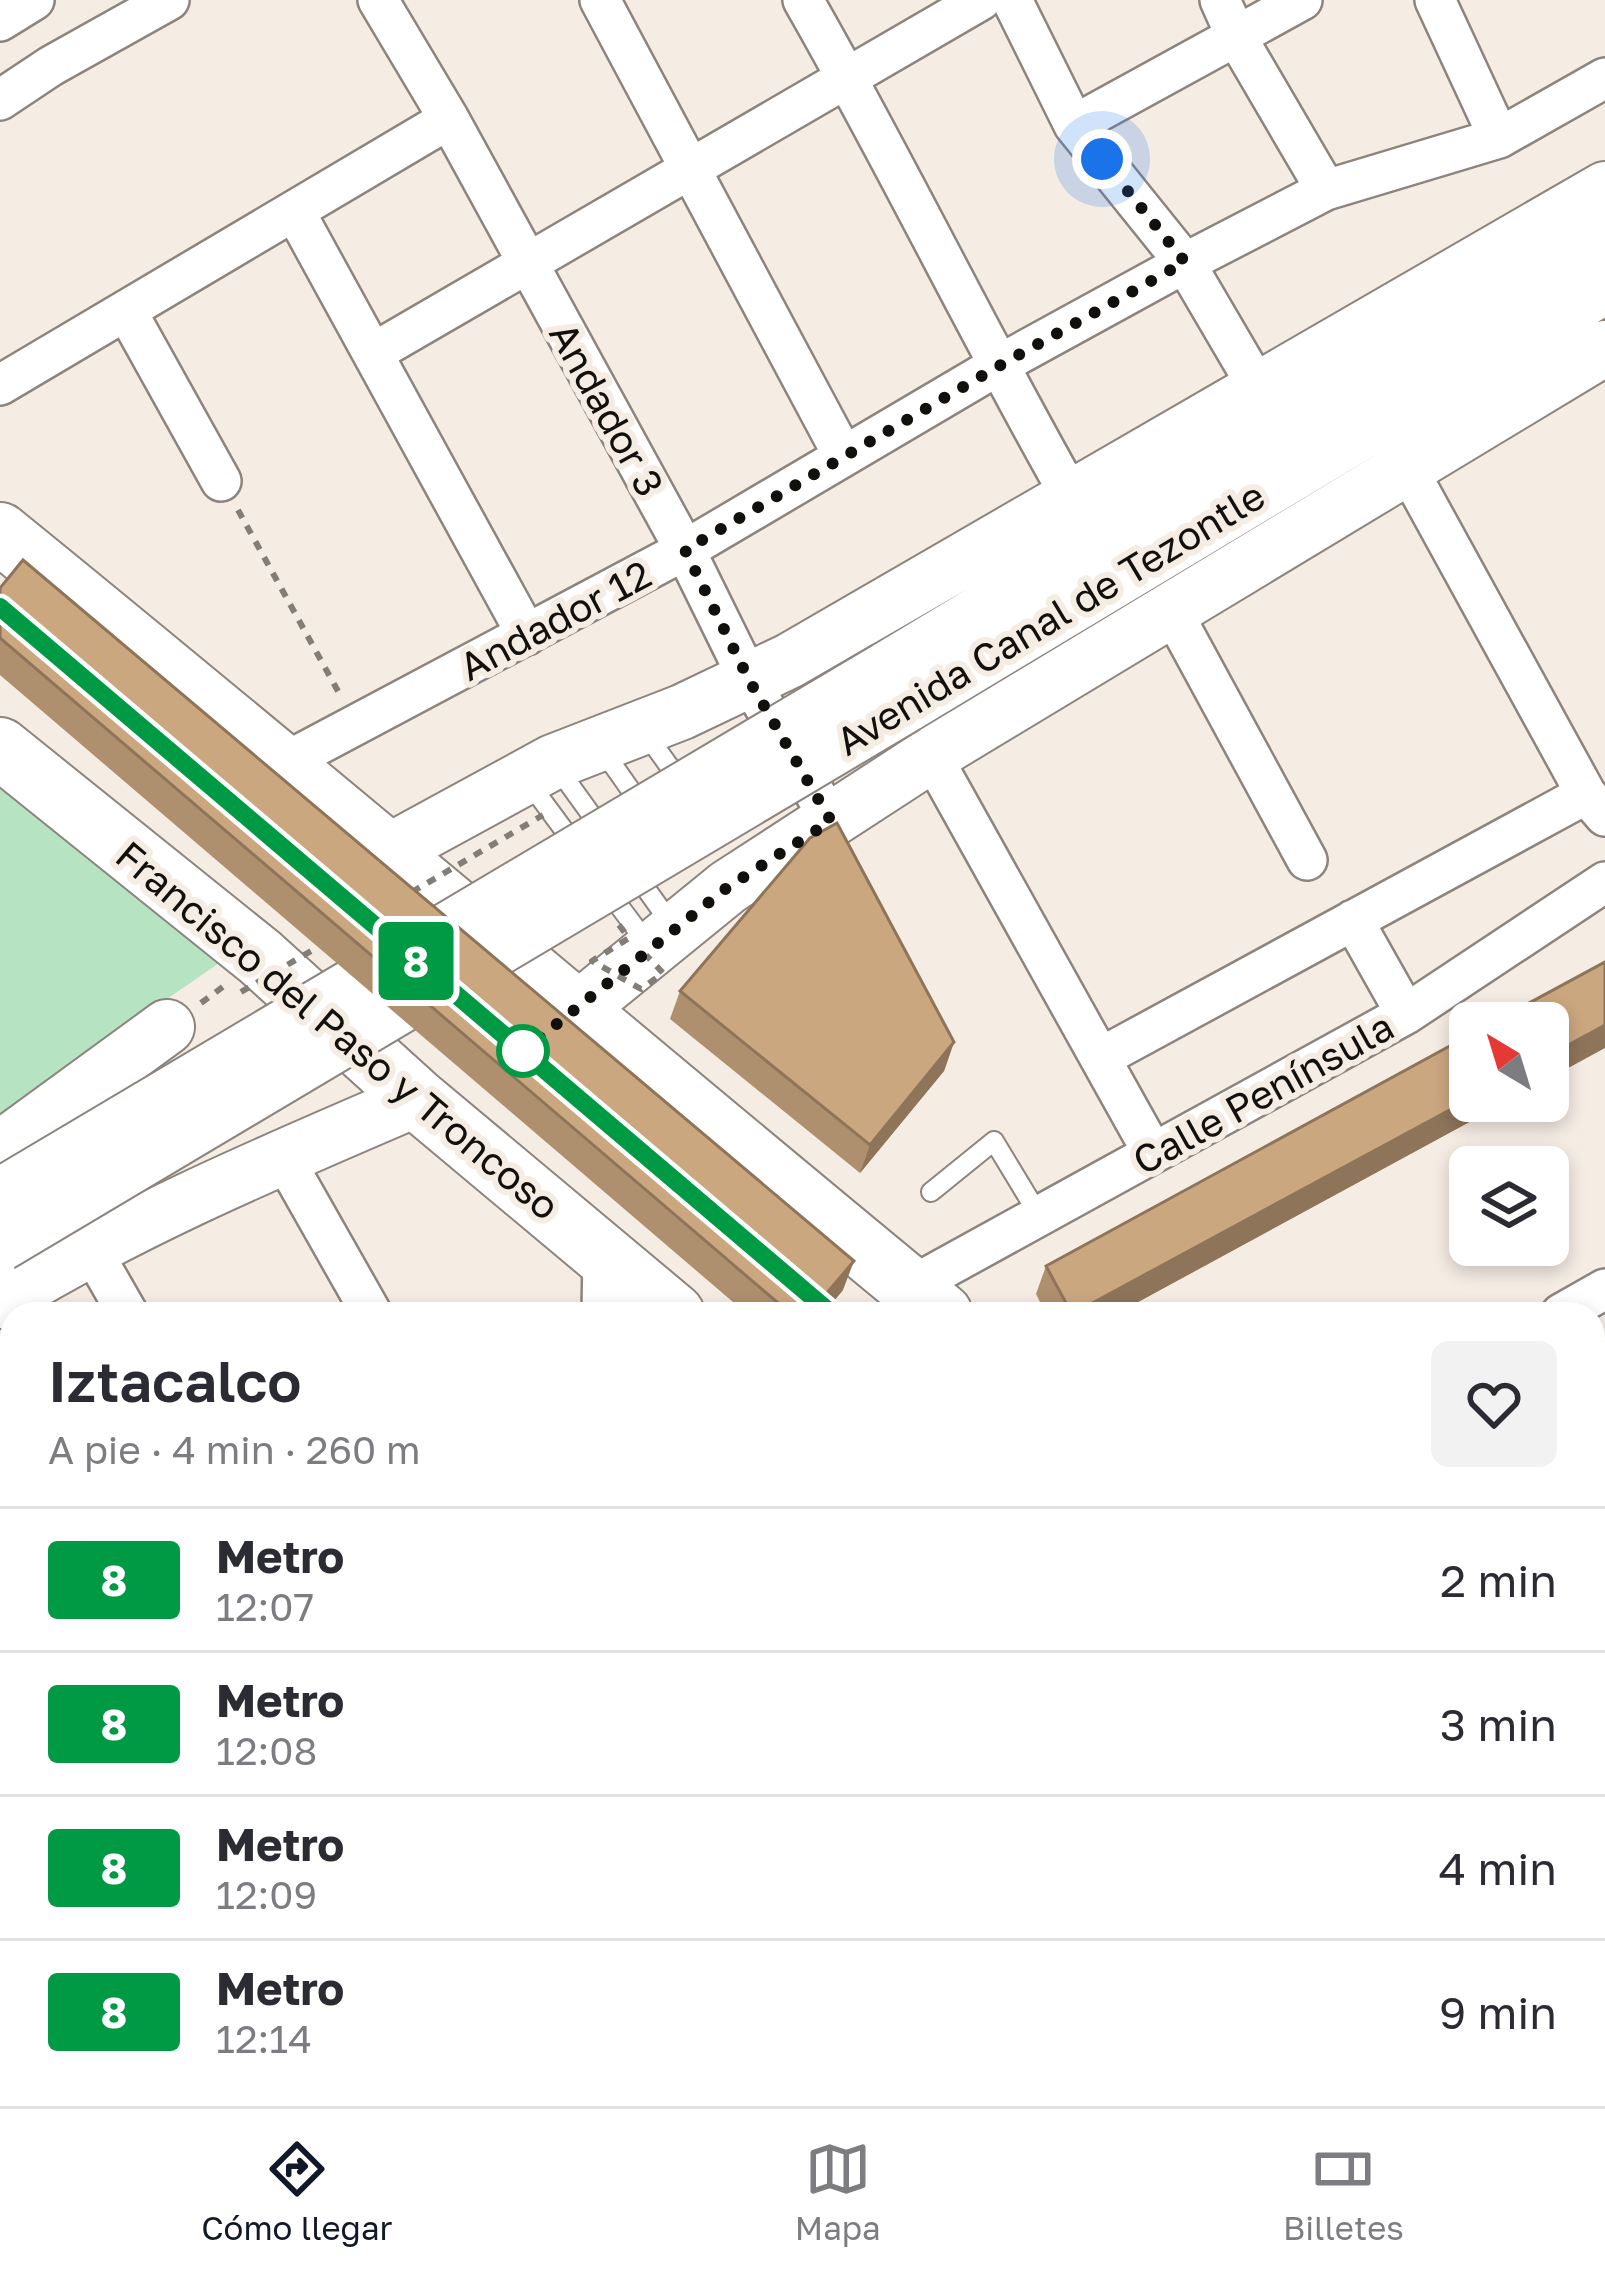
<!DOCTYPE html>
<html lang="es">
<meta charset="utf-8">
<style>
body{margin:0;font-family:"Golos Text",sans-serif;background:#f2f2f3;color:#2b2b33;height:100vh;display:flex;flex-direction:column;font-size:45px;white-space:nowrap}
*{box-sizing:border-box;margin:0}
p{font-size:39px;color:#7c7c81}
.icon{flex:none;width:66px;height:66px;fill:none;stroke:currentColor;stroke-width:2;stroke-linecap:round;stroke-linejoin:round}
.map{position:relative;flex:1;overflow:hidden}
.drawer{position:absolute;left:0px;top:1302px;width:1605px;height:804px;display:flex;flex-direction:column;background:#fff;border-radius:36px 36px 0 0;box-shadow:0 6px 18px #0003}
.drawer>*{flex:none}
.badge{padding:0 24px;border-radius:9px;font-size:42px;line-height:78px}
.needle{width:78px;rotate:322deg}
.tools{position:absolute;left:1449px;top:1002px;display:grid;gap:24px}
.tools a{display:grid;place-items:center;width:120px;height:120px;border-radius:18px;background:#fff;box-shadow:0 6px 18px #0003;font-size:60px}
.you{position:absolute;width:60px;height:60px;margin:-30px;border:9px solid #fff;border-radius:50%;background:#1a73e8;box-shadow:0 0 0 18px #1a73e833}
.map>.badge{position:absolute;translate:-50% -50%;box-shadow:0 0 0 6px #fff}
.round{display:grid;place-items:center;flex:none;width:126px;height:126px;border-radius:18px;background:#f2f2f3}
.headline{display:flex;align-items:center;justify-content:space-between;height:204px;padding:0 48px}
h1{font-size:57px;font-weight:600;line-height:90px}
ul{padding:0;list-style:none}
li{display:flex;align-items:center;gap:36px;height:144px;padding:0 48px;border-top:3px solid #e1e1e2}
li div{flex:1}
li b{display:block;font-size:45px}
li em{font-style:normal}
li .badge{min-width:132px;font-weight:700;text-align:center}
.dock{display:flex;justify-content:space-around;align-items:center;height:168px;border-top:3px solid #e1e1e2;background:#fff;font-size:33px;color:#7c7c81}
.dock a{display:grid;justify-items:center;gap:6px}
.dock .on{color:#111827}
.map>svg:first-child{display:block}
</style>
<div class="map">
<svg width="1605" height="2106" viewBox="0 0 1605 2106">
<rect width="100%" height="100%" fill="#f5ece4"/>
<path fill="#efe1d3" d="M1605,1359V1804L1593,1794V1367Z"/>
<path fill="#b6e3c2" d="M0,767L238,950L0,1114Z"/>
<g fill="none" stroke-linecap="round" stroke-linejoin="round">
<g stroke="#8c847d" stroke-width="22">
<path id="lane" d="M644,731L684,787
M601,748L644,809
M556,766L603,831
M527,780L578,849
M634,872L674,928
M608,891L649,946
M931,1192L994,1141L1040,1217"/>
</g>
<g stroke="#8c847d" stroke-width="44">
<path id="street" d="M378,0L449,119L685,550L749,680L831,821
M600,0L843,455
M803,0C897,164 979,335 1073,500
M1012,0L1074,125L1185,263L1260,391
M1220,0L1237,38L1326,190
M1435,0L1499,138
M0,21L34,0
M0,100L51,66L169,0
M1074,125L1302,0
M295,212L527,635
M127,312L221,481
M373,353L981,0
M0,385L449,119
M1407,468L1586,794L1605,816
M1170,608L1307,860
M931,755L1153,1153
M284,763L685,550L997,366L1185,263L1326,190L1499,138L1605,78
M1353,920L1406,1014
M1100,1058L1586,794
M283,1157L372,1314
M80,1230L128,1314
M910,1287L1406,1014L1605,882
M602,1314L603,1255
M1561,1314L1605,1289
M0,1527L12,1548
M0,1841L12,1835
M0,1922L12,1943
M95,2094L102,2106
M316,2094L322,2106
M562,2094L569,2106
M808,2094L815,2106
M1022,2094L1028,2106
M1231,2094L1238,2106
M1448,2094L1455,2106
M481,2106L503,2094
M1361,2106L1382,2094"/>
</g>
<g stroke="#8c847d" stroke-width="58">
<path id="secondary" d="M887,669L1541,275L1605,243
M906,705L1605,286
M386,853L553,762L682,712L789,661L1605,189
M577,1010L728,887L931,755L1605,348
M0,1149L167,1027
M0,1301C132,1220 275,1160 417,1099"/>
</g>
<g stroke="#8c847d" stroke-width="64">
<path id="primary" d="M0,533C317,790 627,1055 942,1314
M0,748L260,957L417,1099L674,1314
M1593,1860L1605,1871
M1593,2091L1605,2100"/>
</g>
<path stroke="#827d77" stroke-width="6" stroke-dasharray="9 9" stroke-linecap="butt" d="M238,510L339,693
M201,1003L224,986
M1593,1920L1605,1930
M1593,2006L1605,2016"/>
<use href="#lane" stroke="#fff" stroke-width="18"/>
<use href="#street" stroke="#fff" stroke-width="39"/>
<use href="#secondary" stroke="#fff" stroke-width="54"/>
<use href="#primary" stroke="#fff" stroke-width="60"/>
<path stroke="#6f6a65" stroke-width="9" stroke-dasharray="24 12" stroke-linecap="butt" d="M1593,1959L1605,1969
M1593,1986L1605,1996"/>
<g stroke="#8c847d" stroke-width="58" stroke-linecap="butt">
<path id="secondary-bridge" d="M0,1196L887,669
M0,1244L906,705"/>
</g>
<path stroke="#827d77" stroke-width="6" stroke-dasharray="9 9" stroke-linecap="butt" d="M412,892L543,815
M619,925L629,938L592,961L641,989L663,973L646,955
M241,992L323,944"/>
<use href="#secondary-bridge" stroke="#fff" stroke-width="54"/>
</g>
<path fill="#af906e" d="M0,588L843,1290L823,1314H747L0,675Z
M680,991L954,1042L944,1071L860,1173L670,1019Z
M1508,1101L1116,1314H1046L1036,1294L1046,1266Z"/>
<path fill="#8e755a" d="M1605,1025V1048L1548,1079V1056Z
M954,1042L944,1071L860,1173L870,1145Z
M1470,1099V1101H1508L1116,1314H1074Z
M854,1261L843,1290L823,1314H809Z
M1605,1616V1628L1593,1634V1622Z"/>
<path fill="#cba780" stroke="#8e755a" stroke-width="3" d="M23,560L854,1261L809,1314H791L0,638V588Z
M837,823L954,1042L870,1145L680,991L810,838Z
M1605,962V1025L1548,1056V1023H1492Z
M1470,1035V1099L1072,1314L1046,1266Z
M1593,1460L1605,1482V1616L1593,1622Z"/>
<g fill="none" stroke-linecap="round" stroke-linejoin="round">
<g stroke="#fff" stroke-width="27">
<path id="line" d="M0,607L832,1314"/>
</g>
<use href="#line" stroke="#009a44" stroke-width="18"/>
<path stroke="#12100d" stroke-width="12" stroke-dasharray="0 21.6" d="M523,1051L728,887L831,821L749,680L685,550L997,367L1185,262L1102,159"/>
</g>
<circle fill="#fff" stroke="#009a44" stroke-width="6" cx="523" cy="1051" r="24"/>
<g text-anchor="middle" dominant-baseline="central" stroke-width="12" stroke-linejoin="round" paint-order="stroke">
<g font-size="39" fill="#12100d" stroke="#f5ece4">
<text transform="translate(607 409) rotate(61)">Andador 3</text>
<text transform="translate(1050 618) rotate(-31)">Avenida Canal de Tezontle</text>
<text transform="translate(555 620) rotate(-28)">Andador 12</text>
<text transform="translate(338 1030) rotate(40)">Francisco del Paso y Troncoso</text>
<text transform="translate(1263 1093) rotate(-29)">Calle Península</text>
</g>
</g>
</svg>
<div class="tools">
<a><svg class="needle" viewBox="-14 -14 28 28"><path d="M0-13l5 13h-10z" fill="#e53935"/><path d="M0 13l5-13h-10z" fill="#7c7c81"/></svg></a>
<a><svg class="icon" aria-label="layers" viewBox="0 0 24 24"><path d="M12 4l9 5-9 5-9-5zM3 14l9 5 9-5"/></svg></a>
</div>
<div class="you" style="left:1102px;top:159px"></div>
<b class="badge" style="left:416px;top:961px;background:#009a44;color:#fff">8</b>
<section class="drawer">
<div class="headline"><div><h1>Iztacalco</h1><p>A pie · 4 min · 260 m</p></div><a class="round"><svg class="icon" aria-label="heart" viewBox="0 0 24 24"><path d="M12 20l-8-8c-3-5 5-10 8-4 3-6 11-1 8 4z"/></svg></a></div>
<ul>
<li><span class="badge" style="background:#009a44;color:#fff">8</span><div><b>Metro</b><p>12:07</p></div><em>2 min</em></li>
<li><span class="badge" style="background:#009a44;color:#fff">8</span><div><b>Metro</b><p>12:08</p></div><em>3 min</em></li>
<li><span class="badge" style="background:#009a44;color:#fff">8</span><div><b>Metro</b><p>12:09</p></div><em>4 min</em></li>
<li><span class="badge" style="background:#009a44;color:#fff">8</span><div><b>Metro</b><p>12:14</p></div><em>9 min</em></li>
</ul>
</section>
</div>
<nav class="dock">
<a class="on"><svg class="icon" aria-label="directions" viewBox="0 0 24 24"><path d="M12 3l9 9-9 9-9-9zM9 14v-3h6M13 9l2 2-2 2"/></svg>Cómo llegar</a>
<a><svg class="icon" aria-label="map" viewBox="0 0 24 24"><path d="M3 6l6-2 6 2 6-2v14l-6 2-6-2-6 2zM9 4v14M15 6v14"/></svg>Mapa</a>
<a><svg class="icon" aria-label="tickets" viewBox="0 0 24 24"><path d="M3 7h18v10H3zM15 7v10"/></svg>Billetes</a>
</nav>
